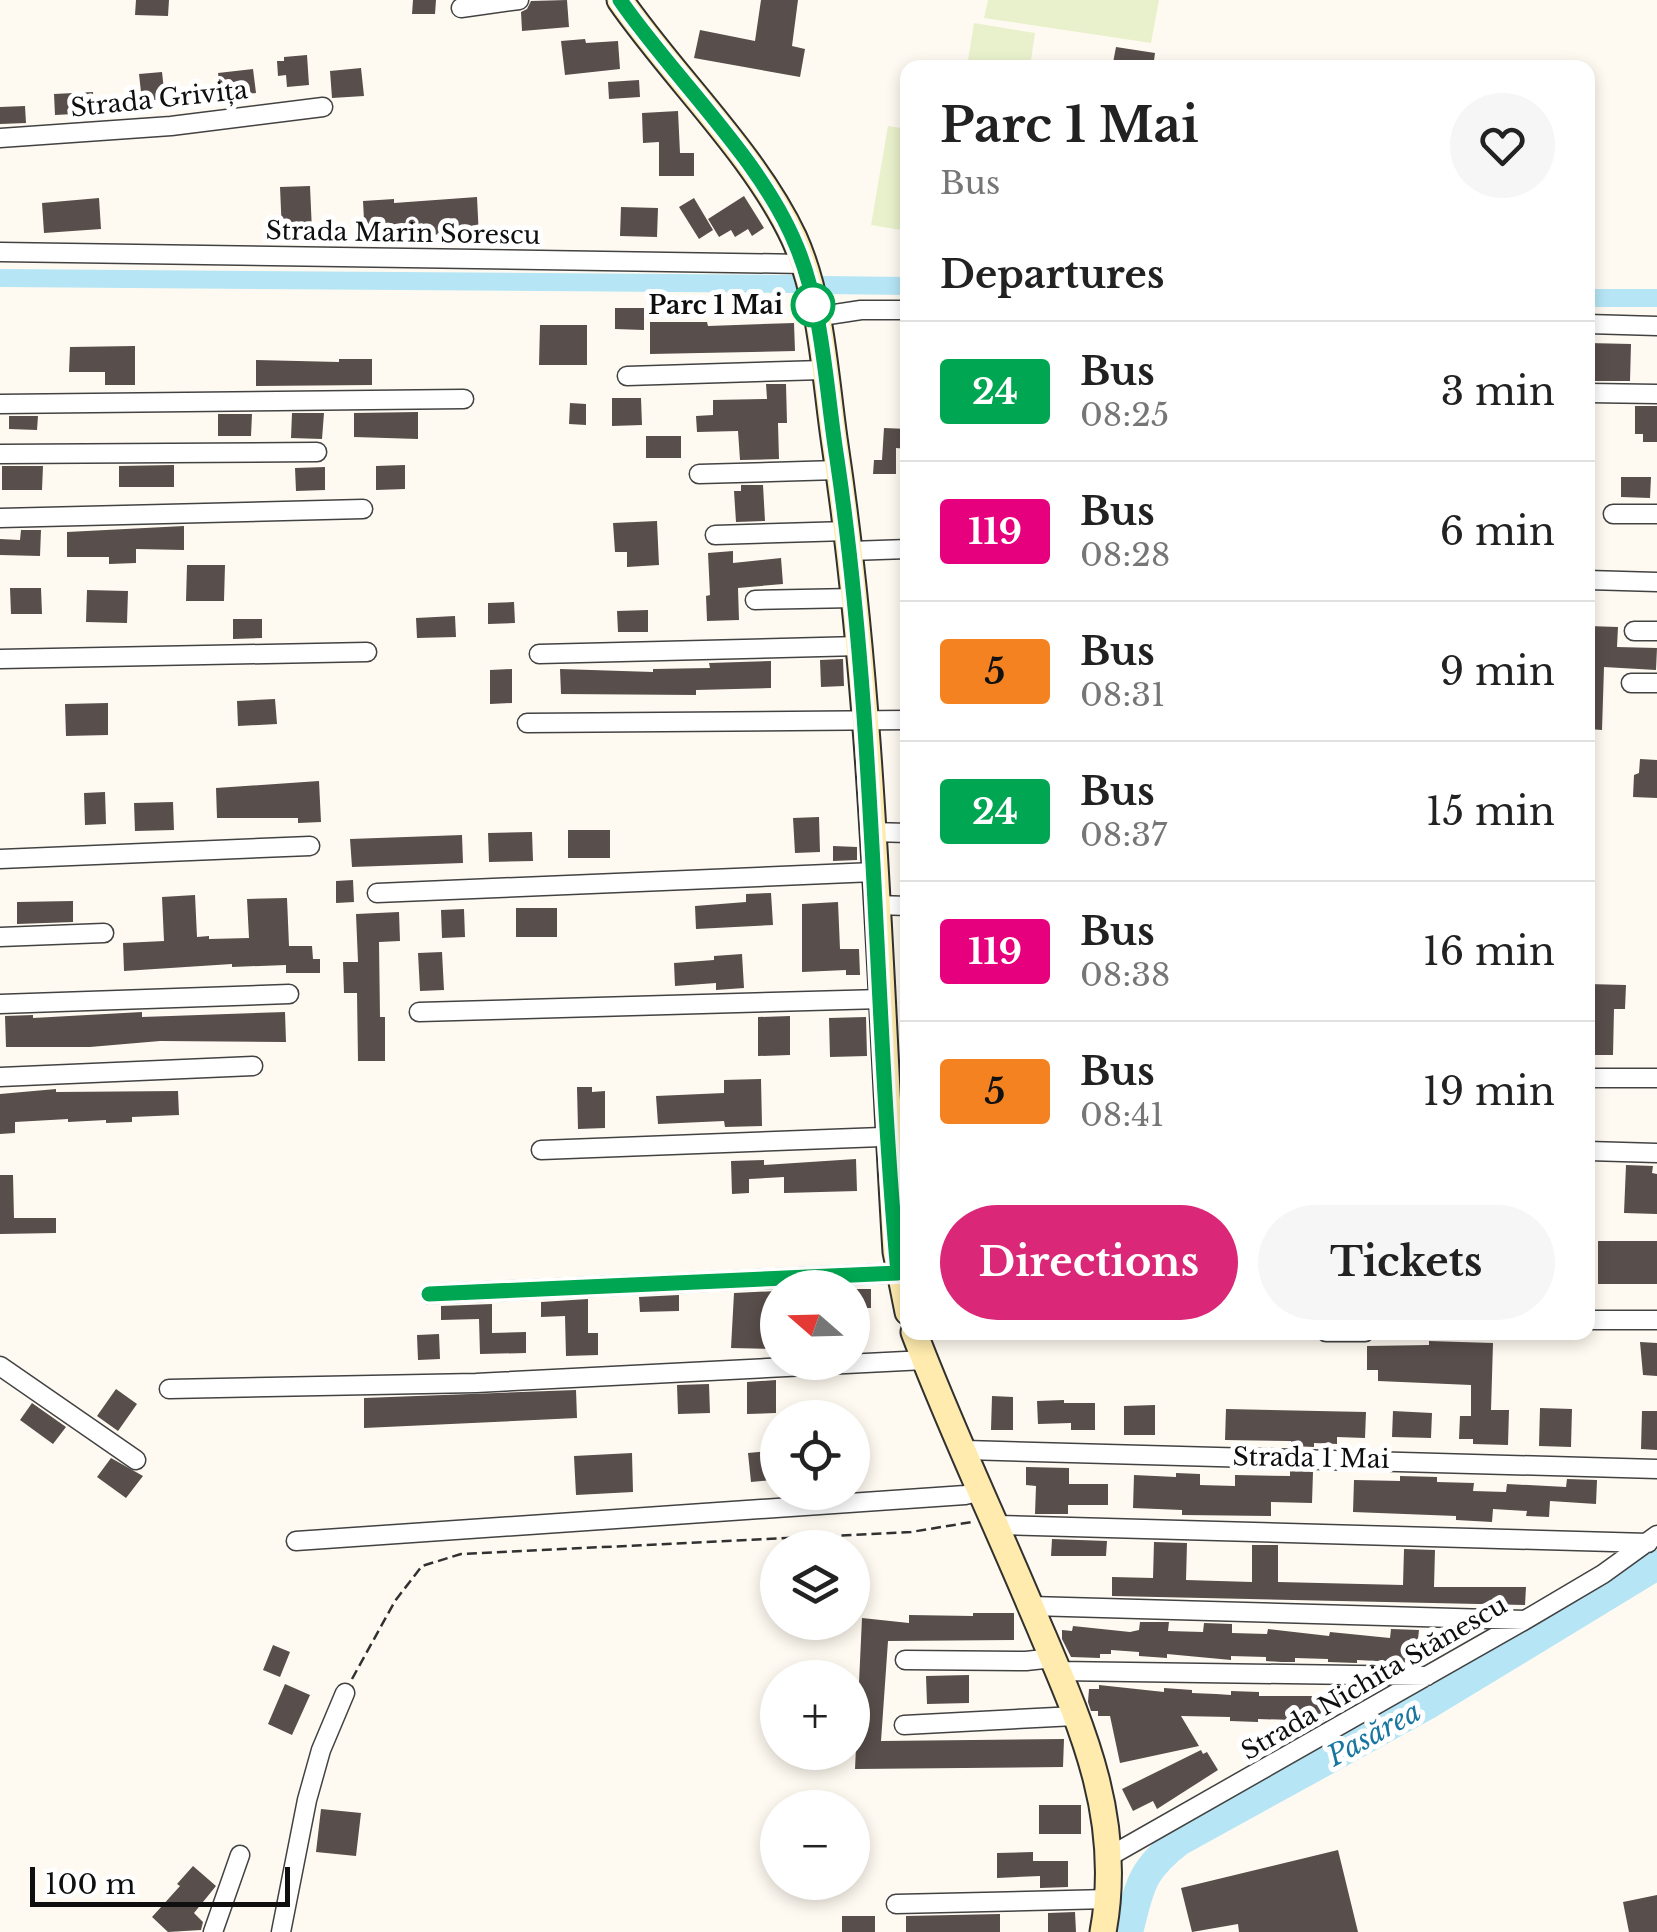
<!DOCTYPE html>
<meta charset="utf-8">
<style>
body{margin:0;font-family:"Libre Baskerville",serif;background:#f6f6f6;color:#222;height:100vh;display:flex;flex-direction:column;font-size:38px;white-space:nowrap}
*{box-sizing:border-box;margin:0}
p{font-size:32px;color:#767676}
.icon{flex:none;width:55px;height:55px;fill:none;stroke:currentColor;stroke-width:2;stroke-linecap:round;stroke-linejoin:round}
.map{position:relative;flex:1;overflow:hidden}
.drawer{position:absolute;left:900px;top:60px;width:695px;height:1280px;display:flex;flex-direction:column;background:#fff;border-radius:20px;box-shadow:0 5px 15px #0003}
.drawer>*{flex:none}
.badge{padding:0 20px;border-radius:8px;font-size:35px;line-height:65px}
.needle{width:65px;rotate:290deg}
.buttons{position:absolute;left:760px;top:1270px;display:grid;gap:20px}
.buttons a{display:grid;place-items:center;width:110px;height:110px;border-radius:50%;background:#fff;box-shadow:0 5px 15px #0003;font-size:50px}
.scale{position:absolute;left:30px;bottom:25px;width:260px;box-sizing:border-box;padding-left:10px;border:5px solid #0f0f0f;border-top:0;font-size:28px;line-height:35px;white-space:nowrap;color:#0f0f0f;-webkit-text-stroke:8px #fff;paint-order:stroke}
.map>.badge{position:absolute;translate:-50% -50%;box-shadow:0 0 0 5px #fff}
h2{padding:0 40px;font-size:38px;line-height:90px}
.round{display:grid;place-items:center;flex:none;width:105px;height:105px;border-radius:52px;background:#f6f6f6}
.summary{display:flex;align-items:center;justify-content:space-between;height:170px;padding:0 40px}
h1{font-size:48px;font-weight:700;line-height:75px}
.primary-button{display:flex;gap:20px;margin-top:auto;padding:20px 40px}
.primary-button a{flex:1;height:115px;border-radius:60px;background:#db2777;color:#fff;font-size:40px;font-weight:700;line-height:115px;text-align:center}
.primary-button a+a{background:#f6f6f6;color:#222}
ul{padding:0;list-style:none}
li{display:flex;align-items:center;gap:30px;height:140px;padding:0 40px;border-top:2px solid #e0e0e0}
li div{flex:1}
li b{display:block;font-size:38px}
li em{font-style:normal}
li .badge{min-width:110px;font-weight:700;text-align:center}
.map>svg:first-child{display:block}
</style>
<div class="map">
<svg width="1657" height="1932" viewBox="0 0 1657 1932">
<rect width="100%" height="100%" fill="#fffaf1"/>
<path fill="#e9f1cc" d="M988,0H1159L1151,43L984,18Z
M974,23L1035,33L1030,67H967Z
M888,126L907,129V231L871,225Z"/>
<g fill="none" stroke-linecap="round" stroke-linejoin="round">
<path stroke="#b6e6f6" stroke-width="18" d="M0,278L794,284
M823,285L908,286
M1588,298H1657"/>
<path stroke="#b6e6f6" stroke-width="30" d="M1128,1932C1140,1886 1140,1871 1179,1841L1430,1703L1657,1565"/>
</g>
<path fill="#584e4b" d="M136,0H169L168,16L135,15Z
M413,0H436L435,14H412Z
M567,0L569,27L522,31L521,12L527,9L531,1Z
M761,0H798L792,46L805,49L800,77L694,58L700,30L755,41Z
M585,39L586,43L618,41L620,69L565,75L561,41Z
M1116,47L1155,53L1153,68H1112Z
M307,55L309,85L287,87L286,75L278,76L277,61H284V57Z
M361,68L364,96L332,98L330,71Z
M253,69L256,93L221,97L218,73Z
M162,72L165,99L142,101L139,74Z
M639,80L640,97L609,99L608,82Z
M93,92L94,113L55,115L54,94Z
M25,106L26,123L0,124V107Z
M678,111L680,153H694V176H659V142L643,143L642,113Z
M310,186L312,231L282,233L280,187Z
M744,196L764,228L752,236L748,229L735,237L731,230L719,237L708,219Z
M477,197L479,238L445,239V234L365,239L363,201L394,199V203Z
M99,198L101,229L44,233L42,203Z
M694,198L713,230L699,239L679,207Z
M621,207L658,208L657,237L620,236Z
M615,308H644V330L615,329Z
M650,322H707L708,326L794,323L795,351L650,354Z
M540,325H587V365H539Z
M1588,343L1631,344L1630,381H1588Z
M135,346V385H105V372H69L70,347Z
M339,359H372V385L256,386V360L339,362Z
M766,384H786L787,423H778L779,459L740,460L738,431L697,432L696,416L713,415V400L767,399Z
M612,398H641L642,425L612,426Z
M570,403L586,404V425L569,424Z
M1635,406H1657V442H1643V434H1635Z
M418,412V439L354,437V413Z
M292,413H324L322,439L291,438Z
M218,414H252L251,436H218Z
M9,416H38L37,430L9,429Z
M884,428L908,429V449L896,448V474H873L874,460H882Z
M646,436H681V458H646Z
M174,465V487H119V466Z
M405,465V489L376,490V466Z
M2,466H43L42,490H2Z
M325,467V490L296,491L295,468Z
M1621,477H1651L1650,498L1621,497Z
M741,485H763L765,521L736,522L734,491H741Z
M657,521L659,565L627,567V552H615L613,523Z
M184,526V550L136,549V563L109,564V557H67V532Z
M21,530H41L40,556L0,555V539L20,540Z
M733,551V563L781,558L783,584L738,588L739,620L707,621L706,596L710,595L708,553Z
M187,565H225L224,601H186Z
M10,588H41L42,614H11Z
M87,590L128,591L127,623L86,622Z
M514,602L515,623L488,624V603Z
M648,610V632H618L617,611Z
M455,616L456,637L417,638L416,618Z
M233,619H262V638L233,639Z
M1588,626L1618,627L1617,647L1657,648L1656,670L1604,667L1602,730L1588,729Z
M843,659L844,686L821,687L820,660Z
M771,661V688L696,690V695L561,694L560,669L653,672V669L710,668L709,663Z
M512,669V703L490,704V670Z
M275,699L277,724L238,726L237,701Z
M108,703V735L66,736L65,704Z
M1640,759L1657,760V798L1633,797L1634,775L1639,773Z
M319,781L321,822L298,823V818H217L216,788Z
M105,792L106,824L85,825L84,793Z
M173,802L174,830L135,831L134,803Z
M819,817L820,852L795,853L793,818Z
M568,830H610V858H568Z
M532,832L533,861L489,862L488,833Z
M462,835L463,863L352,867L350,839Z
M833,846L857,847V860L833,861Z
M353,880L354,902L336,903V881Z
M771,893L773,925L696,929L695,906L746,902V894Z
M195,895L197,937L209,936V939L249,938L247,899L287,898L289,946H312L313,959H320V973H286V965L232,967V964L124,971L123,943L164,941L162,897Z
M73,901V922L17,924V902Z
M838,902L840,949H859L860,975H846V970L802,972V904Z
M516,908H557V937H516Z
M464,909L465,937L442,938L441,910Z
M399,912L400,941L379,942L380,1017H385V1061H358L357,993H344L343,962H358L356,914Z
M442,952L444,990L420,991L418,953Z
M742,954L744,988L716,990V983L675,986L674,963L714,960V956Z
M1588,984L1626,985L1625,1009H1614L1613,1055H1590Z
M142,1012V1017L285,1012L286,1042L160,1041L90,1047H6L5,1016L33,1015V1018Z
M790,1016V1055L758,1056V1017Z
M866,1017L867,1056L830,1057L829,1018Z
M761,1079L762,1126L725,1127L724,1121L658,1124L656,1096L724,1093V1080Z
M577,1087H592V1092L605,1091V1128L578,1129Z
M56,1089V1092L178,1091L179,1115L132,1117V1122L106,1123V1120L68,1122V1119L15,1122V1133L0,1134V1094Z
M856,1159L857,1191L784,1193V1177L749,1179V1193L732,1194L731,1161L764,1160V1165Z
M1626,1165L1653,1166L1652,1173L1657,1174V1214L1624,1213Z
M0,1175H13L14,1218H56V1233L0,1234Z
M1598,1241H1657V1284H1598Z
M852,1289H871V1308H852Z
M777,1291L778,1349L731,1348L734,1293Z
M679,1295V1311L640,1312L639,1297Z
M588,1299V1333H598V1355L566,1356L565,1316L541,1317V1302Z
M492,1304V1333L526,1332V1353L480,1354L479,1319L441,1320V1306Z
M439,1334L440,1359L418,1360L417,1335Z
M1429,1341L1493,1343L1491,1410H1509L1508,1445L1473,1444V1439H1459L1460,1416H1471V1385L1378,1381V1370H1367V1346L1429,1345Z
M1640,1342L1657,1343V1376L1643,1375Z
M776,1380V1413L747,1414V1382Z
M709,1384L710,1413L678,1414L677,1385Z
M116,1389L137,1404L118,1431L97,1416Z
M576,1390L577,1418L364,1428V1398Z
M992,1396L1013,1397V1430H991Z
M1064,1400V1403H1095V1430H1071V1423L1038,1424L1037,1401Z
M32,1403L66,1427L53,1444L20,1420Z
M1155,1405V1435H1124V1406Z
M1540,1408L1572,1409L1571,1447L1539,1446Z
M1226,1409L1366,1412L1365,1438L1337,1437V1444L1314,1443V1447L1291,1446V1441L1225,1440Z
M1393,1411L1432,1413L1431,1438L1392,1437Z
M1642,1411H1657V1450L1641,1449Z
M852,1435H863L866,1474L852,1475Z
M771,1451L773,1480L751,1482L748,1453Z
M632,1453L633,1492L576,1495L574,1456Z
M111,1458L143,1476L126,1498L97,1477Z
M1026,1467L1069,1468V1484H1108V1505H1068V1514H1035L1036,1486L1026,1485Z
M1290,1471L1313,1472L1312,1503L1271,1502V1516L1182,1515V1510L1133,1508L1134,1475L1176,1477V1473L1200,1474V1485L1235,1486V1475L1290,1476Z
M1400,1476L1437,1477V1482L1474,1483L1473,1491L1506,1492L1507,1484L1566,1487L1567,1479L1597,1480L1596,1504L1550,1501L1549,1517L1526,1516L1527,1511L1493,1509L1492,1522L1456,1520V1516L1353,1512L1354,1480L1400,1481Z
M1052,1539L1107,1541L1106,1556H1051Z
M1154,1542L1187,1543L1186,1580L1252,1582V1545H1278V1582L1403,1585L1404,1549L1435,1550L1434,1587H1526L1525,1605L1112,1596V1577L1153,1578Z
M973,1613H1014V1640L888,1641L881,1741L1064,1739L1063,1767L855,1769L862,1618L909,1623V1615L973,1616Z
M1140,1622H1169L1168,1631L1203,1632L1204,1623L1232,1624V1633L1267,1634L1268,1629L1329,1636L1330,1632L1390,1638L1391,1629L1419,1630L1418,1639L1430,1640L1429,1660L1418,1663L1357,1660V1663L1328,1662V1659L1295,1658V1662H1282L1266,1661V1657L1231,1656V1660L1167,1654V1658L1139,1656V1652L1111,1650V1654H1100V1658L1071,1657L1062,1639V1630L1072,1631L1073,1626L1130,1632L1139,1630Z
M273,1645L290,1652L280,1677L263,1670Z
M969,1675V1703L927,1704L926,1676Z
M285,1684L310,1695L292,1735L268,1724Z
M1099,1685L1164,1692V1688L1192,1690V1693L1216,1694L1231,1695V1691L1259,1692V1696H1323V1699H1334V1714L1314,1726L1294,1725V1720L1258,1719V1722L1230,1721V1717L1181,1716L1199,1746L1120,1763L1110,1716H1098V1711H1091L1088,1702L1089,1689H1099Z
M1201,1750L1203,1754L1207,1752L1218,1770L1157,1809L1153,1801L1133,1811L1122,1789Z
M1039,1805H1081V1834H1039Z
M321,1809L361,1813L356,1856L316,1852Z
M1338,1850L1358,1932H1239L1238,1924L1192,1932L1181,1888Z
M1033,1852V1861H1068V1887L1040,1888V1876L997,1878V1853Z
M193,1866L216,1886L194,1913L203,1922L201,1930L168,1932L152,1917L180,1886L177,1884Z
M1657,1895V1932H1629L1623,1902Z
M1075,1912L1076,1932H1048V1913Z
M1000,1914V1932H906V1916Z
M842,1916H875V1932H842Z"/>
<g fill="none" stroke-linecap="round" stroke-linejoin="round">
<g stroke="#424242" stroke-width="21">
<path id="street" d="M461,8L519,0
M0,138L171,126L323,107
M0,252L804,264
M815,317L861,310H908
M1588,324L1657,326
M627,376L823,370
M1588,393L1657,394
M0,404L464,399
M0,454L317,452
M699,474L838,470
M1613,514H1657
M0,518L363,509
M715,535L848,531
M850,551L908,549
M1588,580L1657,582
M755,600L855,598
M1634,631H1657
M539,654L860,646
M0,659L367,652
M1631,683H1657
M527,723L908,720
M872,832L908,833
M0,859L310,846
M377,893L874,872
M877,905L908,906
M0,937L104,933
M0,1004L289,994
M419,1012L882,999
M0,1077L253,1066
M1588,1078H1657
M541,1150L908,1136
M1588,1151L1657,1153
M429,1294L899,1273
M1588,1320H1657
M1326,1332H1365
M0,1366L136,1460
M169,1389L476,1383L925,1360
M965,1450L1657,1469
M997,1525L1648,1543
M296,1541L965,1495L982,1491
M1031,1606L1525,1620
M905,1660L1026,1661L1053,1658
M1058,1671L1427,1676
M904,1725L1075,1716
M1110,1856L1525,1620L1603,1574L1657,1535
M896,1904L1109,1899
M213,1932L240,1855
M281,1932L307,1800L321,1750L345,1693"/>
</g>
<g stroke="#313131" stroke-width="29">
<path id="secondary" d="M620,0C674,78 754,153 794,238C822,300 825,378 835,445C875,712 879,983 896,1252L908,1312
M914,1332C950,1427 994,1519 1033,1612C1078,1718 1125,1814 1103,1932"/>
</g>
<path stroke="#313131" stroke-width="2.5" stroke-dasharray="10 5" stroke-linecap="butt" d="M352,1679L395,1601L422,1566L461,1554L911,1532L972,1522"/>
<use href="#street" stroke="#fff" stroke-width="18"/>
<use href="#secondary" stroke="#feebad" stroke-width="25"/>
</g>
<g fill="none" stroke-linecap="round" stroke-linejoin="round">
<g stroke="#fff" stroke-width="22">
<path id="line" d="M429,1294L898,1273C873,1002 877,729 837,459C826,391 823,308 796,245C761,159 673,77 620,0"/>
</g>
<use href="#line" stroke="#00a651" stroke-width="15"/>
</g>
<circle fill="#fff" stroke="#00a651" stroke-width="5" cx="813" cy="305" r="20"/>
<g text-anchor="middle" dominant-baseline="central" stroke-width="10" stroke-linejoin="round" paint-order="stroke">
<g font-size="25" fill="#0f0f0f" stroke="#fff">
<text transform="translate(159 99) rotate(-6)">Strada Grivița</text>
<text transform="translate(403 233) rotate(1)">Strada Marin Sorescu</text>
<text transform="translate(1311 1458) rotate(1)">Strada 1 Mai</text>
<text transform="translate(1374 1678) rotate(-30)">Strada Nichita Stănescu</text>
</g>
<g font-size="25" font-weight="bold" fill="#0f0f0f" stroke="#fff" text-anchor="end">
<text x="783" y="305">Parc 1 Mai</text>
</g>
<g font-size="28" font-style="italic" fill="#1876a1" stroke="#fff">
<text transform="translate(1374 1734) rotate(-29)">Pasărea</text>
</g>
</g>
</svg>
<div class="buttons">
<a><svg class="needle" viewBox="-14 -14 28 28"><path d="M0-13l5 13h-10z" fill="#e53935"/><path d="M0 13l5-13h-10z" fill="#767676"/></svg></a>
<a><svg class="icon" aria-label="locate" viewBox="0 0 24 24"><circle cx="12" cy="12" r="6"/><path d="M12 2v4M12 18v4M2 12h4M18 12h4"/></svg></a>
<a><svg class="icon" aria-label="layers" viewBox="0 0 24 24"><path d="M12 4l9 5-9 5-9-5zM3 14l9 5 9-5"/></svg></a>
<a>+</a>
<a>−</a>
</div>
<div class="scale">100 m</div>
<section class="drawer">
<div class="summary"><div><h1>Parc 1 Mai</h1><p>Bus</p></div><a class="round"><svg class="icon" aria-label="heart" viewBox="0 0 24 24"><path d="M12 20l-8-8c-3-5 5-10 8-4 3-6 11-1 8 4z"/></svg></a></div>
<h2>Departures</h2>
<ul>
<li><span class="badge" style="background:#00a651;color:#fff">24</span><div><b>Bus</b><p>08:25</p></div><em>3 min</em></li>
<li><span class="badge" style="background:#e6007e;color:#fff">119</span><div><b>Bus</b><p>08:28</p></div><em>6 min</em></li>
<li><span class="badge" style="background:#f58220;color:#111">5</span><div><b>Bus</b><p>08:31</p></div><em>9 min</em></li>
<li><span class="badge" style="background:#00a651;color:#fff">24</span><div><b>Bus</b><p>08:37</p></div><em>15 min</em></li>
<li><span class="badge" style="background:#e6007e;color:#fff">119</span><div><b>Bus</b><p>08:38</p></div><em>16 min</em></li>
<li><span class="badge" style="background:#f58220;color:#111">5</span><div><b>Bus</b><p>08:41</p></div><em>19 min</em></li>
</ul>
<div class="primary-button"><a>Directions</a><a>Tickets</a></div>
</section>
</div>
